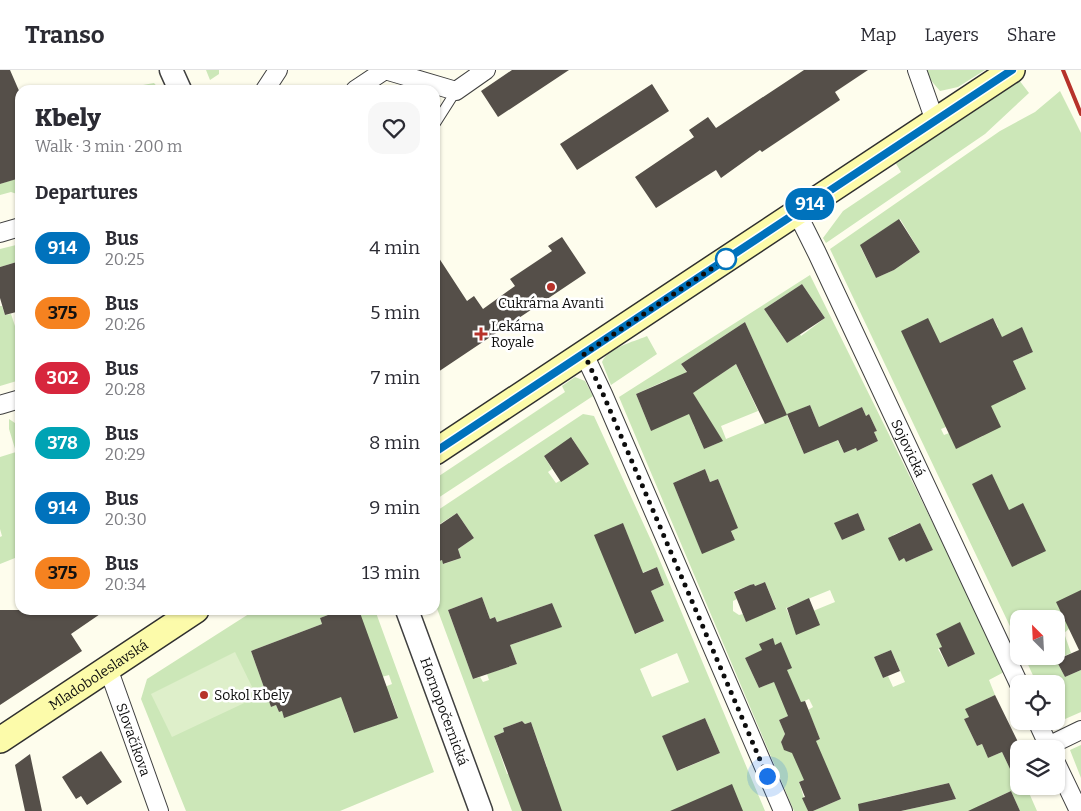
<!DOCTYPE html>
<meta charset="utf-8">
<style>
body{margin:0;font-family:Bitter,serif;background:#f7f7f7;color:#2b2b33;height:100vh;display:flex;flex-direction:column;font-size:19px;white-space:nowrap}
*{box-sizing:border-box;margin:0}
p{font-size:16px;color:#7c7c81}
.icon{flex:none;width:28px;height:28px;fill:none;stroke:currentColor;stroke-width:2;stroke-linecap:round;stroke-linejoin:round}
.map{position:relative;flex:1;overflow:hidden}
.panel{position:absolute;left:15px;top:15px;width:425px;height:530px;display:flex;flex-direction:column;background:#fff;border-radius:15px;box-shadow:0 1px 4px #0004}
.panel>*{flex:none}
.badge{padding:0 10px;border-radius:16px;font-size:18px;line-height:32px}
.needle{width:32px;rotate:336deg}
.tools{position:absolute;left:1010px;top:540px;display:grid;gap:10px}
.tools a{display:grid;place-items:center;width:55px;height:55px;border-radius:10px;background:#fff;box-shadow:0 1px 4px #0004;font-size:25px}
.you{position:absolute;width:25px;height:25px;margin:-12px;border:4px solid #fff;border-radius:50%;background:#1a73e8;box-shadow:0 0 0 8px #1a73e833}
.map>.badge{position:absolute;translate:-50% -50%;box-shadow:0 0 0 2px #fff}
h2{padding:0 20px;font-size:19px;line-height:45px}
.round{display:grid;place-items:center;flex:none;width:52px;height:52px;border-radius:15px;background:#f7f7f7}
.overview{display:flex;align-items:center;justify-content:space-between;height:85px;padding:0 20px}
h1{font-size:24px;font-weight:800;line-height:38px}
ul{padding:0;list-style:none}
li{display:flex;align-items:center;gap:15px;height:65px;padding:0 20px}
li div{flex:1}
li b{display:block;font-size:19px}
li em{font-style:normal}
li .badge{min-width:55px;font-weight:700;text-align:center}
header{display:flex;align-items:center;gap:30px;box-sizing:border-box;height:70px;padding:0 25px;background:#fff;border-bottom:1px solid #e1e1e2}
header strong{font-size:24px}
nav{display:flex;gap:28px;margin-inline-start:auto;font-size:18px}
.map>svg:first-child{display:block}
</style>
<header>
<strong>Transo</strong>
<nav><a>Map</a><a>Layers</a><a>Share</a></nav>
</header>
<div class="map">
<svg width="1081" height="741" viewBox="0 0 1081 741">
<rect width="100%" height="100%" fill="#fefded"/>
<path fill="#cce7b8" fill-rule="evenodd" d="M206,0H219V4L210,10Z
M926,0H985L958,17L940,21L928,7Z
M1019,10L1029,23L985,64L826,173L823,168L843,141L901,102L895,92Z
M154,13L160,20H135L143,15Z
M1060,21L1081,63V549L1064,563L1071,583L1056,590L1065,607L1081,600V642L1056,653V614H1037L1024,586H1056V549H1019V575L830,179L1000,61L1035,42ZM900,149L920,182L894,200L876,208L861,178L875,165ZM993,248L998,257L993,272L1022,258L1033,282L1013,291L1026,319L901,261L940,273ZM946,357L983,366L957,378L949,363L944,365L941,359ZM1023,434L1012,497L989,450Z
M18,108L20,125L11,122L0,125V114Z
M20,174V191L0,197V179Z
M810,205L1006,601L989,610L995,625L966,639L969,647L964,649L977,676L982,674L988,688L1002,682L1012,703L1019,701V716H1026L1037,741H1020L1011,721L983,734L986,741H901L956,729L949,713L874,730L877,741H813L841,729L828,700L799,712L808,741H794L619,327ZM802,214L825,248L801,266L800,264L787,273L764,239ZM745,252L786,344L726,369L721,356L758,341L736,294L698,319L681,294ZM667,310L651,361L636,324ZM810,335L826,375L804,384L787,345ZM862,337L866,346L869,344L877,361L874,362L878,371L857,381L856,378L844,383L831,357L841,347ZM693,354L718,373L704,379ZM705,399L710,412L718,409L724,424L717,427L735,470L702,483L673,413ZM858,443L865,460L842,470L835,453ZM920,453L933,480L906,492L904,488L899,490L893,479L898,476L893,465ZM765,512L776,538L746,552L743,544L739,545L733,541V531L737,529L734,521L754,514L755,516ZM830,520L835,532L791,550L786,538ZM776,575L783,608L759,618L745,588ZM942,577L975,584L948,597L938,579ZM891,580L905,612L893,617L888,606L883,608L874,587ZM809,629L813,637L808,640L820,669L792,681L784,679L781,672L785,664L779,650L788,646L786,639Z
M0,236H2L5,245L11,244L16,259L20,258V310L0,316Z
M647,266L657,284L611,315L602,292C608,278 633,272 647,266Z
M575,307L585,311L593,326L435,430V403L439,406L565,322L562,316Z
M583,344L594,346L655,479L765,741H512L435,533V493L442,490L444,494L461,488L458,479L474,468L457,443L435,457V442ZM572,368L588,394L556,413L548,402L552,399L544,386ZM623,453L642,503L657,497L664,515L651,521L664,551L636,564ZM482,527L490,549L495,547L497,552L552,533L561,557L510,575L517,594L487,604L489,610L483,612L480,607L473,609L448,540ZM677,583L689,612L652,627L640,599ZM705,648L720,683L678,701L663,666ZM522,651L525,654L531,652L547,697L522,706L519,700L507,704L494,666L504,662L503,658Z
M9,349L15,353L20,370V486L0,494V467L2,466L0,459V387L16,382L9,359Z
M255,540H341L320,548L322,554L251,581L271,637L276,635L279,642L282,641L284,647L350,623L346,642L354,663L398,647L390,625L382,618L392,614L389,605L378,608L359,540H375L434,702L340,741H186L141,629L147,609Z
M1081,675V708L1070,680Z"/>
<path fill="#deefca" d="M235,582L257,627L172,667L151,624Z"/>
<path fill="#554f49" d="M0,0H10L20,23V108L0,114Z
M512,0H569L498,47L481,21Z
M804,0H868L835,22L840,30L762,82L760,80L721,108L716,100L656,138L635,107L694,67L689,60L708,47L716,58Z
M652,14L669,41L577,100L560,74Z
M899,149L920,182L894,200L876,208L860,175Z
M562,167L586,203L435,304V182L467,231L474,226L483,239L515,216L510,209L552,181L548,176Z
M20,191V241L5,245L0,228V197Z
M802,214L825,248L787,273L764,239Z
M928,248L940,273L993,248L1002,267L1022,257L1033,282L1013,291L1026,319L991,336L1001,357L956,379L901,261Z
M745,252L787,345L765,354L736,294L693,323L723,371L704,379L689,344L651,361L636,324L687,302L681,294Z
M810,335L819,357L862,337L866,346L869,344L877,361L874,362L878,371L857,381L856,378L844,383L838,370L804,384L787,344Z
M571,367L589,394L561,412L544,386Z
M705,399L710,412L718,409L738,458L731,461L735,470L702,484L673,413Z
M992,404L1009,440L1023,433L1046,481L1012,497L972,414Z
M457,443L474,468L458,479L461,488L443,494L442,490L435,493V458Z
M858,443L865,460L842,470L834,453Z
M623,453L643,503L657,497L664,515L651,521L664,551L635,564L594,465Z
M920,453L933,480L906,492L904,488L899,491L888,468Z
M765,512L776,539L746,552L734,522L750,515L754,514L755,516Z
M1081,520V600L1065,607L1056,590L1079,580L1056,532Z
M482,527L490,549L495,547L497,552L552,533L562,557L510,575L517,594L473,609L448,540Z
M809,528L820,555L796,565L787,538Z
M0,540H106L71,564L82,581L0,635Z
M341,540H359L398,648L354,663L341,627L284,648L282,641L279,642L276,635L271,637L251,581L322,554L320,548Z
M960,552L975,584L948,597L939,578L942,577L936,564Z
M773,568L775,575L781,572L792,598L787,600L801,632L805,631L820,669L816,671L841,729L813,741H808L802,728L805,727L799,712L804,710L792,683L784,680L781,672L785,664L779,650L788,646L774,612L759,618L745,588L762,580L759,574Z
M891,580L900,601L883,608L874,587Z
M995,625L1019,674V718L1002,682L988,688L982,674L977,676L964,649L969,647L965,639Z
M705,648L720,683L677,701L662,666Z
M522,651L525,654L531,652L562,741H522L494,666L504,662L503,658Z
M101,681L122,712L87,735L81,726L76,729L62,707Z
M30,684L42,741H25L15,695Z
M949,713L956,729L901,741H859L858,734Z
M732,714L743,741H670Z
M1011,721L1020,741H968Z"/>
<g fill="none" stroke-linecap="round" stroke-linejoin="round">
<g stroke="#404040" stroke-width="11">
<path id="service" d="M435,54L456,21"/>
</g>
<g stroke="#404040" stroke-width="20">
<g id="minor">
<path d="M917,0L935,51"/>
<path d="M265,20L278,0"/>
<path d="M355,20L385,0L456,21L486,0"/>
<path id="s1" d="M797,143L817,183L1019,614"/>
<path d="M0,163L20,157"/>
<path d="M584,284L603,324L783,741"/>
<path d="M0,335L20,329"/>
<path id="s2" d="M108,598L159,741"/>
<path d="M1037,651L1050,679"/>
<path d="M1048,676L1081,660"/>
<path d="M1056,693L1079,741"/>
</g>
</g>
<g stroke="#404040" stroke-width="25">
<g id="tertiary">
<path d="M171,0L180,20"/>
<path id="s3" d="M407,540L481,741"/>
</g>
</g>
<g stroke="#2f2f2f" stroke-width="28">
<g id="secondary">
<path d="M435,382L1012,0"/>
<path id="s4" d="M0,670L196,540"/>
</g>
</g>
<use href="#service" stroke="#fff" stroke-width="9"/>
<use href="#minor" stroke="#fff" stroke-width="18"/>
<use href="#tertiary" stroke="#fff" stroke-width="22"/>
<use href="#secondary" stroke="#fcfbaa" stroke-width="25"/>
<path stroke="#b7322a" stroke-width="4" d="M1063,0L1081,44"/>
</g>
<g fill="none" stroke-linecap="round" stroke-linejoin="round">
<g stroke="#fff" stroke-width="11">
<path id="line" d="M435,382L1012,0"/>
</g>
<use href="#line" stroke="#0072bc" stroke-width="8"/>
<path stroke="#0d0d0d" stroke-width="5" stroke-dasharray="0 9" d="M726,189L584,284L603,324L767,706"/>
</g>
<circle fill="#fff" stroke="#0072bc" stroke-width="2.5" cx="726" cy="189" r="10"/>
<g fill="#b7322a" stroke="#fff" stroke-width="2">
<circle cx="551" cy="217" r="5"/>
<path d="M478.5 256.5h5v5h5v5h-5v5h-5v-5h-5v-5h5z"/>
<circle cx="204" cy="625" r="5"/>
</g>
<g text-anchor="middle" dominant-baseline="central" stroke-width="5" stroke-linejoin="round" paint-order="stroke">
<g font-size="14" fill="#0d0d0d" stroke="#fff" text-anchor="start">
<text x="551" y="233" text-anchor="middle">Cukrárna Avanti</text>
<text x="491" y="256">Lekárna<tspan x="491" dy="16">Royale</tspan></text>
<text x="214" y="625">Sokol Kbely</text>
</g>
<g font-size="14" fill="#0d0d0d" stroke="#fff">
<text stroke="none"><textPath href="#s1" startOffset="260">Sojovická</textPath></text>
<text stroke="none"><textPath href="#s4" startOffset="118">Mladoboleslavská</textPath></text>
<text stroke="none"><textPath href="#s3" startOffset="108">Hornopočernická</textPath></text>
<text stroke="none"><textPath href="#s2" startOffset="76">Slovačíkova</textPath></text>
</g>
</g>
</svg>
<div class="tools">
<a><svg class="needle" viewBox="-14 -14 28 28"><path d="M0-13l5 13h-10z" fill="#e53935"/><path d="M0 13l5-13h-10z" fill="#7c7c81"/></svg></a>
<a><svg class="icon" aria-label="locate" viewBox="0 0 24 24"><circle cx="12" cy="12" r="6"/><path d="M12 2v4M12 18v4M2 12h4M18 12h4"/></svg></a>
<a><svg class="icon" aria-label="layers" viewBox="0 0 24 24"><path d="M12 4l9 5-9 5-9-5zM3 14l9 5 9-5"/></svg></a>
</div>
<div class="you" style="left:767px;top:706px"></div>
<b class="badge" style="left:810px;top:134px;background:#0072bc;color:#fff">914</b>
<section class="panel">
<div class="overview"><div><h1>Kbely</h1><p>Walk · 3 min · 200 m</p></div><a class="round"><svg class="icon" aria-label="heart" viewBox="0 0 24 24"><path d="M12 20l-8-8c-3-5 5-10 8-4 3-6 11-1 8 4z"/></svg></a></div>
<h2>Departures</h2>
<ul>
<li><span class="badge" style="background:#0072bc;color:#fff">914</span><div><b>Bus</b><p>20:25</p></div><em>4 min</em></li>
<li><span class="badge" style="background:#f58220;color:#111">375</span><div><b>Bus</b><p>20:26</p></div><em>5 min</em></li>
<li><span class="badge" style="background:#d7263d;color:#fff">302</span><div><b>Bus</b><p>20:28</p></div><em>7 min</em></li>
<li><span class="badge" style="background:#00a3b4;color:#fff">378</span><div><b>Bus</b><p>20:29</p></div><em>8 min</em></li>
<li><span class="badge" style="background:#0072bc;color:#fff">914</span><div><b>Bus</b><p>20:30</p></div><em>9 min</em></li>
<li><span class="badge" style="background:#f58220;color:#111">375</span><div><b>Bus</b><p>20:34</p></div><em>13 min</em></li>
</ul>
</section>
</div>
